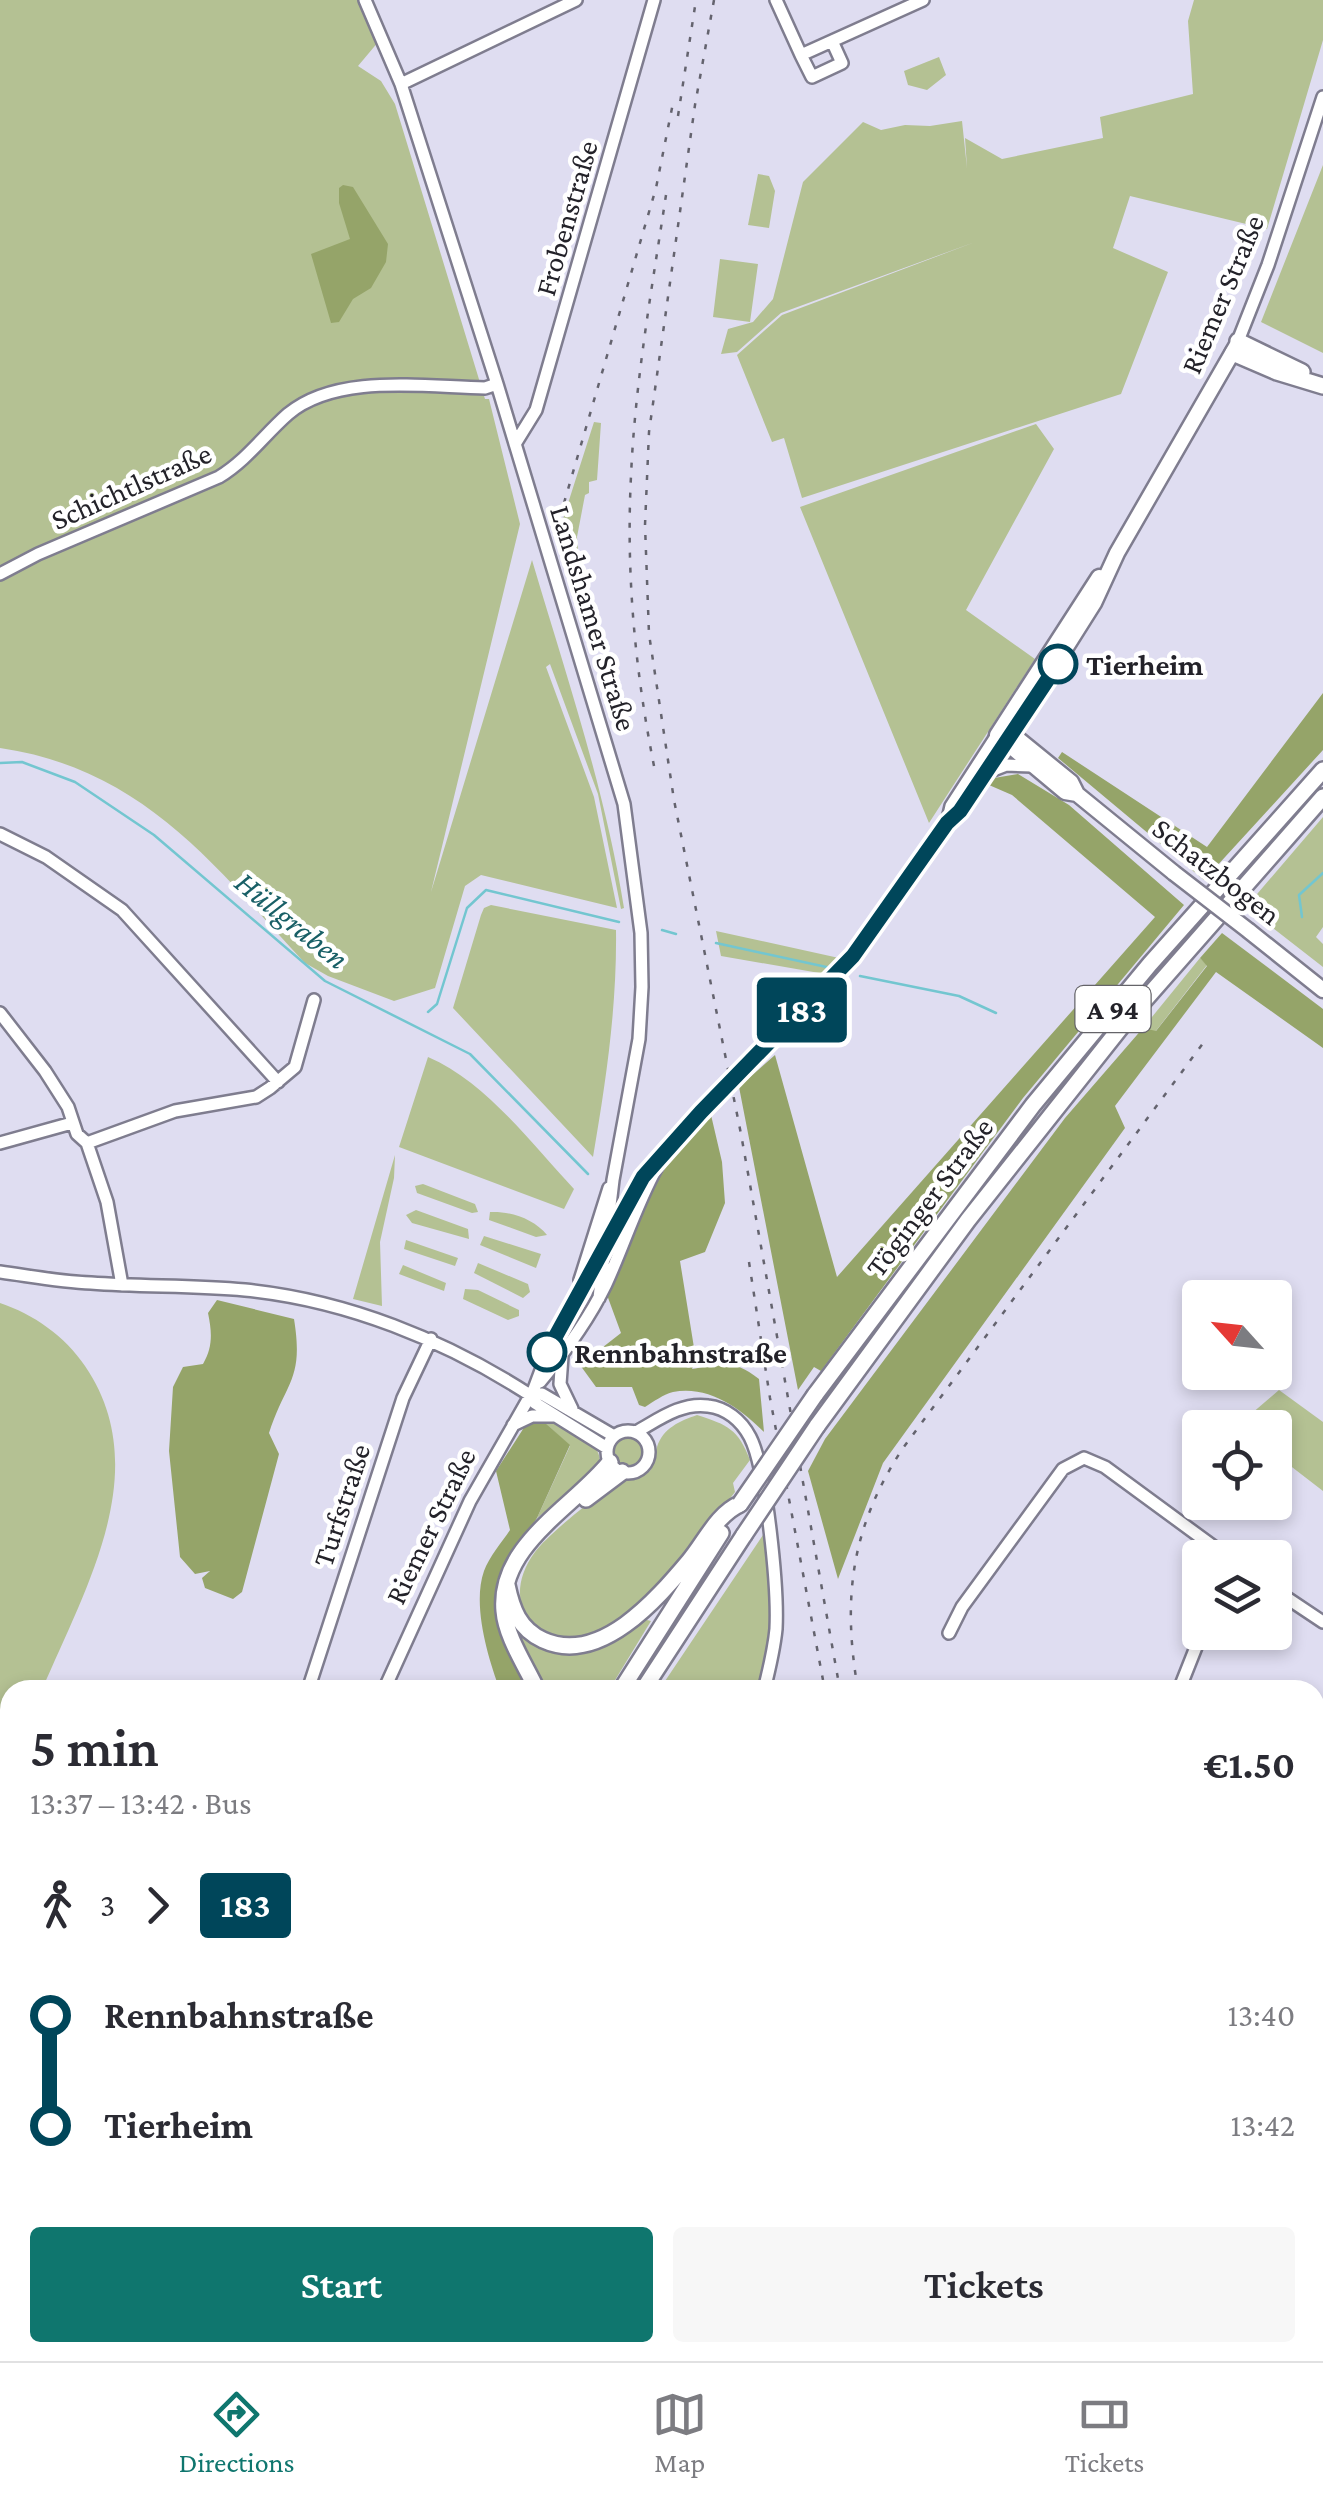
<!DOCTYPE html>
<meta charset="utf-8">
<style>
body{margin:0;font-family:"Crimson Pro",serif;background:#f7f7f7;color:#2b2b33;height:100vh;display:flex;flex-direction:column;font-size:38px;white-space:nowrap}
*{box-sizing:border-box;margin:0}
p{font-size:32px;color:#7c7c81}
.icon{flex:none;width:55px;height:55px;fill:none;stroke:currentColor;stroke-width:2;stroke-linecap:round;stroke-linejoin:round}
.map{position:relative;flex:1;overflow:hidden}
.drawer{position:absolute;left:0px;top:1680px;width:1325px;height:682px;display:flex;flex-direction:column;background:#fff;border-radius:30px 30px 0 0;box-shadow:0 5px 15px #0003}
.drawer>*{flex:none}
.badge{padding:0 20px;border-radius:8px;font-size:35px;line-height:65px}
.needle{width:65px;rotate:297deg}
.fabs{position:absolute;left:1182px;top:1280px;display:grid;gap:20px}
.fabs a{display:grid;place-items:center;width:110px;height:110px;border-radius:10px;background:#fff;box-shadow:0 5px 15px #0003;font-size:50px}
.map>.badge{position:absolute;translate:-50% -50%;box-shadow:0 0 0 5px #fff}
.legs{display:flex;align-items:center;gap:15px;height:110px;padding:0 30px;font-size:32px}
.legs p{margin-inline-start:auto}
.head{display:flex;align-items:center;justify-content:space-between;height:170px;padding:0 30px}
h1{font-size:55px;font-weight:600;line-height:75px}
.primary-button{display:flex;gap:20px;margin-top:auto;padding:20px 30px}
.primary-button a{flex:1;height:115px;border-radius:10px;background:#0f766e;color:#fff;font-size:40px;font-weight:600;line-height:115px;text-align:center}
.primary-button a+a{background:#f7f7f7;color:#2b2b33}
ul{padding:0 30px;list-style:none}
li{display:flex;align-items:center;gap:35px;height:110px;font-size:38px}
li i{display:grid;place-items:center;width:15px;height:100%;margin:0 12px;background:currentColor}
li i::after{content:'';width:25px;height:25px;margin:-12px;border:8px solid;border-radius:50%;background:#fff}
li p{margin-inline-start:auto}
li:first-child i{background:linear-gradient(#0000 50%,currentColor 0)}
li:last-child i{background:linear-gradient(currentColor 50%,#0000 0)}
.tab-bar{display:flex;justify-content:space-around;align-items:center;height:140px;border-top:2px solid #e1e1e2;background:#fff;font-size:28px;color:#7c7c81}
.tab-bar a{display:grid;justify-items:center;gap:5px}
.tab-bar .on{color:#0f766e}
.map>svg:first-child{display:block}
</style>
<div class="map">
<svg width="1323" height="2361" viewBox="0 0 1323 2361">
<rect width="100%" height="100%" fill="#dfddf1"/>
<path fill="#b4c193" d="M0,0H360L379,41L358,66L381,81L395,104L485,399H489L520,524L431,892L532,560C566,675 605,789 624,908L621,909L598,794L550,664L546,667L594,797L617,908L481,875L465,886L435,988L394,1001L328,976L305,963C213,864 143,769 0,748Z
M1194,0H1323V40L1267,229L1130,196L1113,248L1168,272L1121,394L802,498L784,438L772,442L737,355L782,315L975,242L781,313L737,352L721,354L728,329L753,322L773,299L803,182L863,122L881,130L905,125L930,126L962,121L967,168L965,138L1002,159L1103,138L1100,117L1193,94L1188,21Z
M939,57L946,75L927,90L908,85L904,71Z
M1323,165V353L1261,322Z
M758,174L769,176L775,191L769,228L748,225Z
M720,259L758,264L750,322L713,317Z
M594,422L601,423L597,480L589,482V493L585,495L577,537L579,564L567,570L556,541Z
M1036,424L1054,449L966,610L1035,659L929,823L800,507Z
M1323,817V927L1316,937L1323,944V967L1246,907Z
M491,905L616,930C617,1007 606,1081 593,1157L453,1008L481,915L484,908Z
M716,931L839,958L825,974L721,956Z
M1200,958L1207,965L1155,1032L1143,1028Z
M428,1057C486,1082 531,1143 574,1189L564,1209L399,1147Z
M395,1155L394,1178L380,1242L382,1306L353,1299Z
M423,1184L475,1204L478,1212L472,1213L417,1193L415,1186Z
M416,1210L468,1229L469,1239L412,1223L406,1215Z
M490,1212C511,1211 534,1219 547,1235L536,1237L489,1220Z
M484,1236L541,1254L536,1268L480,1245Z
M406,1240L458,1258L455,1266L404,1249Z
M478,1263L528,1284L530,1292L523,1298L474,1273Z
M403,1265L446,1283L444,1291L399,1274Z
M465,1289L478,1290L519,1310V1316L508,1320L463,1299Z
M0,1303C33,1314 65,1336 85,1366C156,1470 85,1588 42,1690H10V1767L0,1788Z
M1279,1390L1323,1422V1491L1275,1454V1428L1237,1426Z
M697,1415C728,1425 738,1429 750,1460L733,1483L735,1492C702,1535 654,1606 606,1631C546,1661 493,1609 535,1552C549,1533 603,1490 624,1480C631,1477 639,1478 646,1474C656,1468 653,1457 657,1447C663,1428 680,1421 697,1415Z
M550,1418C571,1430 611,1444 597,1472L537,1518L570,1446L543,1421Z
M612 1452a15 15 0 1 1 30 0a15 15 0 1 1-30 0Z
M763,1535C774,1587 774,1639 758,1690H659Z
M643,1619L651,1621L609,1690H545L511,1621C518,1628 526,1637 535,1643C572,1666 615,1645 643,1619Z
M10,2184V2333L0,2332V2201Z
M113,2353H174L167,2361H130Z"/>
<path fill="#95a469" d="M343,185L353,187L388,244L386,262L371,288L353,299L339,322L331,323L311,254L350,239L339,203V188Z
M1323,693V750L1204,880L1058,758L1062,752L1207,847Z
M1018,774L1069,805L1184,905L1023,1098L821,1371L814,1367L798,1390L739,1087L775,1055L837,1277L1155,917L1012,795L989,785L994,778Z
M1222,933L1323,1009V1048L1216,972L1115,1106L1125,1128L883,1463L838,1579L808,1471L825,1439L1065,1118L1143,1028L1156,1031L1207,966L1200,958Z
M711,1115L722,1162L725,1203L705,1252L680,1261L696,1360L692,1369C721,1364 733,1358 759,1379L764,1432C741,1409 709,1385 673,1392C664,1394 653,1402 645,1407L639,1405L632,1387H596L580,1365L621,1333L607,1295C636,1233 656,1158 711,1115Z
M217,1300L294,1319C304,1380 286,1381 269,1433L279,1454L242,1592L233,1599L205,1588L202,1578L210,1571L195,1574L180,1557L169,1451L173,1387L183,1367L203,1364C213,1347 212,1332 208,1313Z
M543,1421L570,1445L537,1518L501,1574L497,1594L498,1612L531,1690H500C488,1658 472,1605 484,1571C489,1557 502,1542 510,1530L496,1471L525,1426Z"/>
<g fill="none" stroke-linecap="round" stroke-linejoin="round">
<path stroke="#73c6d0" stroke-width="2.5" d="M0,763L22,762L75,782L154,835L325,981L470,1054L588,1174
M1302,917L1299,895L1323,873
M662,930L676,934
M716,943L831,968
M860,976L959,996L996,1013
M428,1012L437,1004L467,908L486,890L619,922
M698,2352L699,2361"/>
<g stroke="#7f7d8f" stroke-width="16">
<path id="minor" d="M365,0L401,84L497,384L624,804L641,933L642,987L639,1039L613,1180L599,1298
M776,0L801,55L923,0
M801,55L812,77L842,63L832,41
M401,84L576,0
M1238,341L1268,265L1323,97
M515,444L536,410L654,0
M0,574L38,554L219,477C247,460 264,435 288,414C337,373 424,387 485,388L497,384
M988,772L1006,765L1032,766
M947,823L951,806L997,735
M0,834L46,857L122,910L278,1082
M0,1013L45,1071L68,1107L77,1134L87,1143L107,1202L122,1285
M770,1042L871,934L947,823L960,811L1005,744
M0,1143L72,1123
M87,1143L175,1111L256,1097L270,1088L295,1067L314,1000
M0,1272C30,1276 61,1282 91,1283C143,1287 193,1285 245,1290C346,1300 445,1340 530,1395L535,1403L607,1448
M580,1280L609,1188
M562,1356L560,1384L572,1409
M540,1382C565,1352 589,1319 606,1284C624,1245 636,1205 657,1167
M530,1395L542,1394L614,1436
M513,1425L532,1416H552
M607 1452a21 21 0 1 1 42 0a21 21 0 1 1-42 0Z
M636,1432C658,1420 681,1402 708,1406C726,1408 741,1420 750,1437C767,1470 778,1590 776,1629C774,1650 769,1670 764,1690
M1275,1590L1323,1622
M949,1633L962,1607L1063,1469L1084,1458L1105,1467L1229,1558
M308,1690L403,1398L431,1339
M384,1690L470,1501L534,1389L552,1341L643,1177L666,1152
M1179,1690L1202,1632
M1315,1921L1323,1920
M0,2139L10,2146
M1315,2250L1323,2246
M1315,2284L1323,2296
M1221,2352L1227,2361
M27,2361L30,2352
M207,2361L212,2352
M461,2361L465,2352
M1134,2361L1144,2352"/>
</g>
<g stroke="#7f7d8f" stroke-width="19">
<path id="major" d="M1007,730L1071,782L1077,794L1174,873
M1005,744L1094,603L1117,553L1238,343
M1077,794L1065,792L997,735L1099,577
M1249,931L1323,990"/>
</g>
<g stroke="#7f7d8f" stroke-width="20">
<path id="highway" d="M1238,341L1302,372
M1233,353L1277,372L1323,386
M815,1395L1033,1105L1150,964L1323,770
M817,1426L968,1220L1121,1027L1323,797
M586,1499L622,1472
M507,1585C512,1609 519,1629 543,1640C600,1666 657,1599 689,1561C705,1542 717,1514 740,1504
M537,1690C526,1666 506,1637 504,1611C498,1545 574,1507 610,1462
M621,1690L721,1533
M643,1690L744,1535
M260,2361L264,2352
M281,2361L285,2352"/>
</g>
<use href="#minor" stroke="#fff" stroke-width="11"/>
<use href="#major" stroke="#fff" stroke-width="14"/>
<use href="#highway" stroke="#fff" stroke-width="15"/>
<path stroke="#64636e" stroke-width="2.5" stroke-dasharray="5 10" stroke-linecap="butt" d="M714,0L695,105L649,432L645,525L649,634L674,800L741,1134L840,1690
M678,116L696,0
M564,503L656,188L673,103
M654,766C635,670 626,574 631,476C635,382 652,288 666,195
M749,1262L770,1398L823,1680
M858,1690C842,1598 851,1527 903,1448L1204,1042
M931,2352L932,2361
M948,2352L950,2361
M986,2361V2352"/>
<g stroke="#7f7d8f" stroke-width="16" stroke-linecap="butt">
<path id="minor-bridge" d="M701,1112L770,1042"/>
</g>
<g stroke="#7f7d8f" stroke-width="19" stroke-linecap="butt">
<path id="major-bridge" d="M1174,873L1249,931"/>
</g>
<g stroke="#7f7d8f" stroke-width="20" stroke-linecap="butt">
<path id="highway-bridge" d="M740,1504L815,1395
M744,1535L817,1426"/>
</g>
<use href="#minor-bridge" stroke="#fff" stroke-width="11"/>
<use href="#major-bridge" stroke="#fff" stroke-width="14"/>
<use href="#highway-bridge" stroke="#fff" stroke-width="15"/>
</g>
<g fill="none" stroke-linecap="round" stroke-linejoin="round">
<g stroke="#fff" stroke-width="22">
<path id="line-1" d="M547,1352L643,1177L701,1112L853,956L947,823L960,811L1058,664"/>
</g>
<use href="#line-1" stroke="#00465a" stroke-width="15"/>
</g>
<g fill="#fff" stroke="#00465a" stroke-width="5">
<circle cx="1058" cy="664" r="18"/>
<circle cx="547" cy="1352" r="18"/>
</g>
<g text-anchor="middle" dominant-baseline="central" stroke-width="9" stroke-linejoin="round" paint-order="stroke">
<rect fill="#fff" stroke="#656469" stroke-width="2.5" x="1075.5" y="986" width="75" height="46" rx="8"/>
<g font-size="28" font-weight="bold" fill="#232229">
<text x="1113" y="1009">A 94</text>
</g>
<g font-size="30" fill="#232229" stroke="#fff">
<text transform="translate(566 218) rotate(-74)">Frobenstraße</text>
<text transform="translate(1222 294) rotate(-67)">Riemer Straße</text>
<text transform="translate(131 486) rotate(-24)">Schichtlstraße</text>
<text transform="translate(594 618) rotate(73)">Landshamer Straße</text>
<text transform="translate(1217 871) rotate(38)">Schatzbogen</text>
<text transform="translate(929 1197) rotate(-53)">Töginger Straße</text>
<text transform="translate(341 1505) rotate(-72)">Turfstraße</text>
<text transform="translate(430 1526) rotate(-64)">Riemer Straße</text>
</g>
<g font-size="30" font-weight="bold" fill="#232229" stroke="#fff" text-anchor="start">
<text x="1086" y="664">Tierheim</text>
<text x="574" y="1352">Rennbahnstraße</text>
</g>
<g font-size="32" font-style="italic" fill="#185f66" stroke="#fff">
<text transform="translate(292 920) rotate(39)">Hüllgraben</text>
</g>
</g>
</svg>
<div class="fabs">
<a><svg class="needle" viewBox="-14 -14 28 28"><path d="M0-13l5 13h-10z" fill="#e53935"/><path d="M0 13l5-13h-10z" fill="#7c7c81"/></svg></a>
<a><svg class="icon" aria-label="locate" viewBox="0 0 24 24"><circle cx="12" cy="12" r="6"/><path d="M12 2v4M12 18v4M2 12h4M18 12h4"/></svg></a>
<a><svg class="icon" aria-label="layers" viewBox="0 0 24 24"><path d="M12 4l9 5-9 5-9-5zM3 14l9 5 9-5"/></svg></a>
</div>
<b class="badge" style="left:802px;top:1010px;background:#00465a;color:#fff">183</b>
<section class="drawer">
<div class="head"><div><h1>5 min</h1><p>13:37 – 13:42 · Bus</p></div><b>€1.50</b></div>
<div class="legs"><svg class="icon" aria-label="walk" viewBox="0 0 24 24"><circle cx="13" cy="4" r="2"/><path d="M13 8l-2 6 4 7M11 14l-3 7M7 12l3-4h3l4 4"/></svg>3<svg class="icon" aria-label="forward" viewBox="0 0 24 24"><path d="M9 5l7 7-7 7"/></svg><b class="badge" style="background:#00465a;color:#fff">183</b></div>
<ul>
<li><i style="color:#00465a"></i><b>Rennbahnstraße</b><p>13:40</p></li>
<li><i style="color:#00465a"></i><b>Tierheim</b><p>13:42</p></li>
</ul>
<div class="primary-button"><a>Start</a><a>Tickets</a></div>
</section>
</div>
<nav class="tab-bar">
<a class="on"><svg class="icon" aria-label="directions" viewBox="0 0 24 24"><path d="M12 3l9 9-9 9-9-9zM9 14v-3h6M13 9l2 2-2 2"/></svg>Directions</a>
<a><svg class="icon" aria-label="map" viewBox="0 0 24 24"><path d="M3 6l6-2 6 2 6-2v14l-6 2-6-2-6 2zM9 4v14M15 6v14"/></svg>Map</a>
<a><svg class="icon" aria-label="tickets" viewBox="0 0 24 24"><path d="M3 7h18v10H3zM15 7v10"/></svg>Tickets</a>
</nav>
